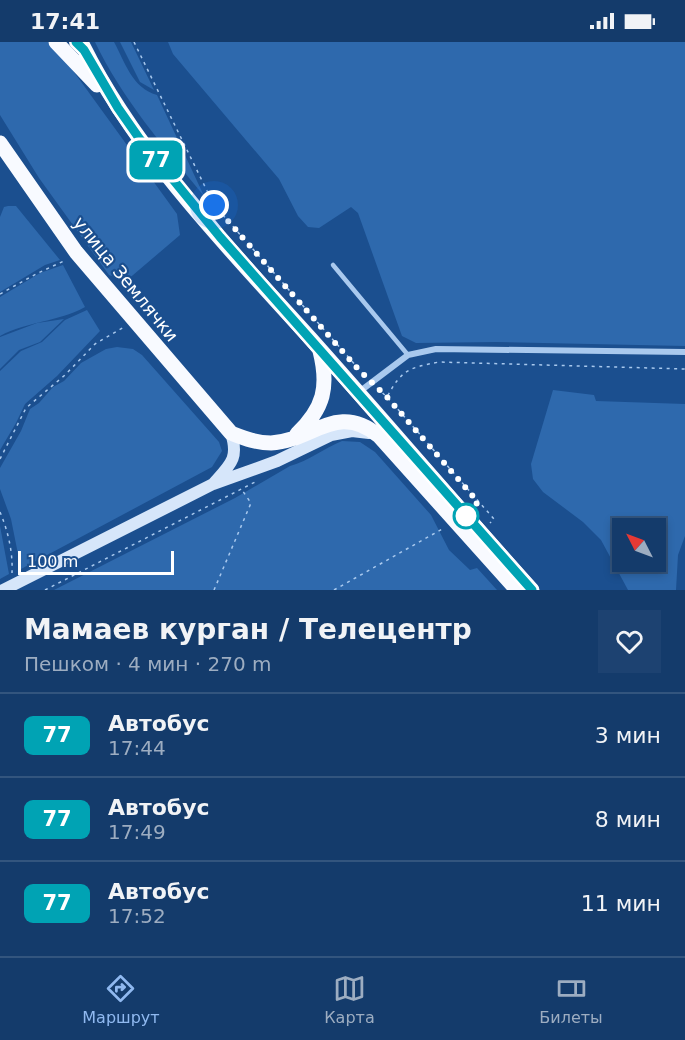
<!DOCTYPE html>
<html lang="ru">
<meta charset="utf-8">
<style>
body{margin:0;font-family:"DejaVu Sans",sans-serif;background:#1d4271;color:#f1f3f6;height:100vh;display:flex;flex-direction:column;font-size:22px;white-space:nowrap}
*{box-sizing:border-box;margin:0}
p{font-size:20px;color:#9dadc1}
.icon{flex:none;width:33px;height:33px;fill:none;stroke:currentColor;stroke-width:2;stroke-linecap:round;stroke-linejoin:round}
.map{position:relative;height:548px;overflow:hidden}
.drawer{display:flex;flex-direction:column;background:#143b6b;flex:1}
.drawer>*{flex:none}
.badge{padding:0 12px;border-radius:9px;font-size:21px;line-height:39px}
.needle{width:39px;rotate:312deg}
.tools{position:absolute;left:612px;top:476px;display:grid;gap:12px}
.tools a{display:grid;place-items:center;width:54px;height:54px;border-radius:0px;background:#143b6b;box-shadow:0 3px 9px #0003,0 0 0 2px #33557e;font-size:30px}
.scale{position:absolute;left:18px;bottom:15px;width:156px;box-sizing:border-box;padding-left:6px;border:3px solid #fff;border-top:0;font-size:16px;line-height:21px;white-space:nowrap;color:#fff;-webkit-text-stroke:4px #1b4f8f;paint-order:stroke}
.you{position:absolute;width:30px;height:30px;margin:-15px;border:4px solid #fff;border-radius:50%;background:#1a73e8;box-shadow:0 0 0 9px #1a73e833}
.map>.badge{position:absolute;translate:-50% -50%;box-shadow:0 0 0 3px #fff}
.round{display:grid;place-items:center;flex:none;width:63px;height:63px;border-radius:0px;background:#1d4271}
.headline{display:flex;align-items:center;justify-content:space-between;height:102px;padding:0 24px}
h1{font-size:28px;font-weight:700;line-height:45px}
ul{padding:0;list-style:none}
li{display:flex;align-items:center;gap:18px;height:84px;padding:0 24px;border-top:2px solid #33557e}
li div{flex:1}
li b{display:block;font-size:22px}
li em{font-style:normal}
li .badge{min-width:66px;font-weight:700;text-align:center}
.status{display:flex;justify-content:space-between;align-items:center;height:42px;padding:0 30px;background:#143b6b;direction:ltr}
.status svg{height:16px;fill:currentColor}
.menu{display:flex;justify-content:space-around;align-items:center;height:84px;border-top:2px solid #33557e;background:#143b6b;font-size:16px;color:#9dadc1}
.menu a{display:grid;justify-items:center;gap:3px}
.menu .selected{color:#90b9f0}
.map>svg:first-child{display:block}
</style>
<div class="status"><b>17:41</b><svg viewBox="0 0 49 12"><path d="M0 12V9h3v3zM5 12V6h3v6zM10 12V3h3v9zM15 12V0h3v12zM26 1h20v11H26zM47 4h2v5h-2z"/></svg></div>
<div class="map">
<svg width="685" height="548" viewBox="0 0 685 548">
<rect width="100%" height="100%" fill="#1b4f8f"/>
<path fill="#2e69ad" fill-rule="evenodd" d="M0,0H48L66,19L177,172L180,193L126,239L109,233L39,136L0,73Z
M95,0H114C125,20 132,46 157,53L204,154C165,106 122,57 95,0Z
M120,0H131L154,48L140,40Z
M168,0H685V304L496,300L416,301L402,294L358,171L351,165L319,186L308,185L298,174L279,137L173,12Z
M8,164H16L60,218L45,223L0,250V175L4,165Z
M63,223L85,265C58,280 28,279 0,294V255L40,231Z
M87,268L100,289L57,334L25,362L16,381L0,408V329L21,309L42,300L65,278Z
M64,277L40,300L19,308L0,327V295L37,281Z
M117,305L133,307L142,313L219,400L222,409L212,425L21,527L11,477L0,447V426L21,389L30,367L39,361L53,345L64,339L81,321L106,307Z
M553,348L594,353L596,359L685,362V494L678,513L676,548H628L601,498L583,480L543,450L533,437L531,422ZM622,486H656V519H622Z
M342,399L360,400L375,410L431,473L449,508L470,528L477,526L497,548H54L235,456L290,424C309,419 324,406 342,399Z
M0,484L9,532L0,537Z"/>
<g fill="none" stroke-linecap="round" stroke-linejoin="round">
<path stroke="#a9c9ee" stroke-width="1.5" stroke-dasharray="3 4.5" stroke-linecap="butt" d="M134,0L214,163L365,334
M0,252L36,232L66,218
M377,346L387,355C402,327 409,326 439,320L685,327
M388,356L494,477L490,481
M0,417L26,366L65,333L95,302L124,285
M0,470C8,489 13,510 12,531
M45,548L257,439
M214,548L251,461L242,448
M334,548L444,486"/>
<path stroke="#a9c9ee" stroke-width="4.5" d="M333,223L408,313"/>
<path stroke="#a9c9ee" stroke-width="6" d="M359,350L408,313L436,307L685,310"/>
<path stroke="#d6e6fa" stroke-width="12" d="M214,441C231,422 239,416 231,391
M3,548L213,442L277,419L331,393L352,389L369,391"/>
<path stroke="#f8faff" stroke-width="15" d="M56,0L97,43
M81,0C136,112 227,204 310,296C385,380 457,465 532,548
M0,101L76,210L231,391C244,396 256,401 271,401C313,399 337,359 379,394L517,548
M297,392C324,366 329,345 320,309"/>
</g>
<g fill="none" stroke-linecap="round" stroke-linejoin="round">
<g stroke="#fff" stroke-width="14">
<path id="line" d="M76,0L84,8L118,66L139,96L220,195L532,548"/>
</g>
<use href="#line" stroke="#00a3b4" stroke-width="9"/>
<path stroke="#fff" stroke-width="6" stroke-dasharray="0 10.8" d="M214,163L358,327L387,355L478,460L466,474"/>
</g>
<circle fill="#fff" stroke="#00a3b4" stroke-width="3" cx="466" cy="474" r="12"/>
<g text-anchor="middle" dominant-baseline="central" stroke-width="4.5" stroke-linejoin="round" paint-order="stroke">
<g font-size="18" fill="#fff" stroke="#1b4f8f">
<text transform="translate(126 237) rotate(51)">улица Землячки</text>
</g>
</g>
</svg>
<div class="tools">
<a><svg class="needle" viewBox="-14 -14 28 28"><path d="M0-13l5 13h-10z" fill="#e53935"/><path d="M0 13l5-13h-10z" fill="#9dadc1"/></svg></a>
</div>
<div class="scale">100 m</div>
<div class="you" style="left:214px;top:163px"></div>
<b class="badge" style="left:156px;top:118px;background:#00a3b4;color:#fff">77</b>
</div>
<section class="drawer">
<div class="headline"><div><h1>Мамаев курган / Телецентр</h1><p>Пешком · 4 мин · 270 m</p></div><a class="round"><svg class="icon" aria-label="heart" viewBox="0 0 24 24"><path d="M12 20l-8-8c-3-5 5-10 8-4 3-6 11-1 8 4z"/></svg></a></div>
<ul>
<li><span class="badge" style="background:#00a3b4;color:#fff">77</span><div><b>Автобус</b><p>17:44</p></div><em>3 мин</em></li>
<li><span class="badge" style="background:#00a3b4;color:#fff">77</span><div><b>Автобус</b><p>17:49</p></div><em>8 мин</em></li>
<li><span class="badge" style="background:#00a3b4;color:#fff">77</span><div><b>Автобус</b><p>17:52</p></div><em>11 мин</em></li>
</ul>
</section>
<nav class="menu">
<a class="selected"><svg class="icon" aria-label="directions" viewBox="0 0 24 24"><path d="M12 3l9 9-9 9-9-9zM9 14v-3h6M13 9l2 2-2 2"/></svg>Маршрут</a>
<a><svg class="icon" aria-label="map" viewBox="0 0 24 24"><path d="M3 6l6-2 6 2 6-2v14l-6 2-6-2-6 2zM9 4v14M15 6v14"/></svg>Карта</a>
<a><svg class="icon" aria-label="tickets" viewBox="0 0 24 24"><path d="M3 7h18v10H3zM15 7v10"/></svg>Билеты</a>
</nav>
